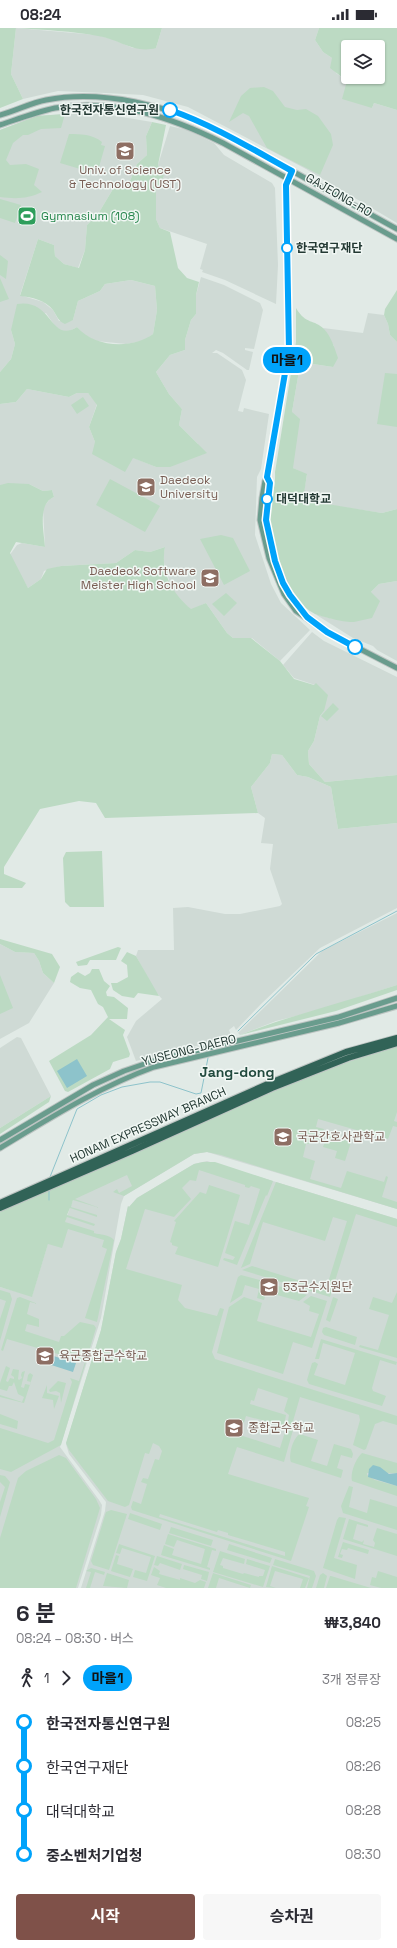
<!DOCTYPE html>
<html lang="ko">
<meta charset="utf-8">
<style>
body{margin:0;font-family:"Space Grotesk","Noto Sans KR",sans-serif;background:#f7f7f7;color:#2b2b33;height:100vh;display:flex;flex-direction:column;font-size:15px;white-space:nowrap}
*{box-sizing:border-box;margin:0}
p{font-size:13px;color:#7c7c81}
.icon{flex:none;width:22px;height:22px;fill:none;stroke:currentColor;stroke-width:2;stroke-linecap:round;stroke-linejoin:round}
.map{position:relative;height:1560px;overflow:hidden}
.drawer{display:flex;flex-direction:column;background:#fff;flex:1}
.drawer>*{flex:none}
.badge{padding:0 8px;border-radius:13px;font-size:14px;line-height:26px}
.fabs{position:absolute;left:341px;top:12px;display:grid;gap:8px}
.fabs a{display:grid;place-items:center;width:44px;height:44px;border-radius:4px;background:#fff;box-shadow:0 1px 3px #0004;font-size:20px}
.map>.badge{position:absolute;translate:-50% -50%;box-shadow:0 0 0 2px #fff}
.legs{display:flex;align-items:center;gap:6px;height:44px;padding:0 16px;font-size:13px}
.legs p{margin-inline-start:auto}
.headline{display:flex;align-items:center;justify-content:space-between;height:68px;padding:0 16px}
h1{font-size:22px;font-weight:700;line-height:30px}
.button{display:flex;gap:8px;margin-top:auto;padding:8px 16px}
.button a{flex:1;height:46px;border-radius:4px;background:#7f5149;color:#fff;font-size:16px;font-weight:700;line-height:46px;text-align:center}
.button a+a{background:#f7f7f7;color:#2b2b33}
ul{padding:0 16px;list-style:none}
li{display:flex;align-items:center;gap:14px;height:44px;font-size:15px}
li i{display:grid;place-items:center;width:6px;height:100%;margin:0 5px;background:currentColor}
li i::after{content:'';width:10px;height:10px;margin:-5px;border:3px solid;border-radius:50%;background:#fff}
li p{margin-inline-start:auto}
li:first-child i{background:linear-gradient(#0000 50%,currentColor 0)}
li:last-child i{background:linear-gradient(currentColor 50%,#0000 0)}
.status{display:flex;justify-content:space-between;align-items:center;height:28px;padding:0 20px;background:#fff;direction:ltr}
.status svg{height:11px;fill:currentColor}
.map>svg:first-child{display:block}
</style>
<div class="status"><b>08:24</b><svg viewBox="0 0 49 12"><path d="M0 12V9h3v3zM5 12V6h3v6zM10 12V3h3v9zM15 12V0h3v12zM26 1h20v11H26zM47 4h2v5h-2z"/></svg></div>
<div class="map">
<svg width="397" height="1560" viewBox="0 0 397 1560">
<rect width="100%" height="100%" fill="#e1eae6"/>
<path fill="#cfdad5" d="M16,0L97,7L112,11L133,20H156L162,0H319L315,12L323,24L332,30L336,45L347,53L372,80L374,75L397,82V195L306,141L188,79L143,67L106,65L58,63L23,71L11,46Z
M65,86H104L152,94L146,108L147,127L137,136L130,153L116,156L98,186L87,197L85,222L78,240L64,236L55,228L54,217L38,211L20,267L43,274L53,282L59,293L73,292L78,273L100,263L105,256L131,252L155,258L157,282L153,306L144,313L126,316L96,313L83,306L77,299L70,303H62L55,298L46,285L11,302L15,316L11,331L0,344V102L37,88Z
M170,98L187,102L214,115L224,127L272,155L275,160L278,237L276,276L225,252L202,244L203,242L200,241L207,216L160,200L156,191V162L164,148L158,137Z
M201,249L224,257L260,275L263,282L254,321L245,320V322L253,324L249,342H247L223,325L216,322L212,325H217L242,342L246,352L238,383L243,384L244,380L269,386L261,441L257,449L255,507L271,556L281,575L310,602L280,633L252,610H233L227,605L206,575L191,582L179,571L171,559L163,531L165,519L150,524L135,522L116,535L61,538L44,543L41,551L28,560L9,528L17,517L22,515L45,519L43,480L50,471L54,469L52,462L43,463L29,456L0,457V376L16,374L27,361L69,369L77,365H88L97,376L89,399L95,414L156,439L198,416L179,397L182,381L169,366L156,344L170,327L185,322V312L191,292L196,286V267Z
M368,285L384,287L388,296L390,307L397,314V481L382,485L302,473L307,447L293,440L292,384L300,337L313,336L333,339L334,318L323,300L363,305Z
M397,553V633L377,622L373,618L353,610L315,586L333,591L370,565L379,556Z
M312,604L324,613L397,649V747L325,754L309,736L308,723L314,713L320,688L324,683L315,657L294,650L283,637Z
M272,726L282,727L297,747L308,749L331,759L338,801L397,795V880L320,920L261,976L236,1002L234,998L229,1002L232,1009L136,1033L127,1009L136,993L162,971L155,963L136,928L138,922H174L173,880L188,879L225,886H240L280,878L282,876L270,841L273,816L261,815L265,790L258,785L251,759L270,735Z
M397,885V957L320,982L276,993L240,1007L238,1005L322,923Z
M0,916L15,924L34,925L39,933L43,945L54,955L29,995L0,1011Z
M17,1009L21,1010L51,1068L0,1100V1020Z
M397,1018V1181L207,1124L194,1126L124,1168L121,1176L101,1290L60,1419L99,1472L102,1477L101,1487L78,1560H0V1259L32,1268L53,1199L64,1196L73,1172L120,1130L270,1064Z
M207,1133L397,1191V1560H81L105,1483L106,1474L69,1426L66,1416L101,1302L116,1224L121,1211L128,1178L129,1179L137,1170L194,1136Z"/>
<path fill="#bcdac3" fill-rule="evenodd" d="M0,0H16L11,46L23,71L0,80Z
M18,0H162L156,20C134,26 119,11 98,8C72,3 44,2 18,0Z
M319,0H397V82L374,75L372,80L342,71L347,53L330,40L332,30L323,24L315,12ZM348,19H378V49H348Z
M264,59L273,63L285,79L297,82L306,81L318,88L331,106L333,117L320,147L267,120L249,88L243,85L229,94L241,68L250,60Z
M65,86L61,100L41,101L28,107H23L13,115L6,132L10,137L26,136L39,141L34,157L42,164C27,171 16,171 0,169V102L37,88Z
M152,94L166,97L158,137L164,148L156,162V191L160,200L170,204L178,240L187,250L199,254L196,267V286L191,292L185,312V322L170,327L156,344L169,366L182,381L179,397L207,425L170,439H156L133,430L125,444L92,426L95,414L89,399L97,377L88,365H77L69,369L27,361L16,374L0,376V344L11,331L15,316L11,302L17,276C53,270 50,316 77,299C94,319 131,322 153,306L157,282L155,258L131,252L105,256L100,263L78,273L73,292L65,296C58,293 57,288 53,282C45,272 32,269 20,268L38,211L54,217L55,228L64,236L79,240L85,222L87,197L98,186L116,156L130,153L137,136L147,127L146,108Z
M69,106C81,106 92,106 102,114L101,117L105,118L97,146L60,135Z
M0,171L21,177L15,195L0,190Z
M0,227L8,233L6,251L0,247Z
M0,250L9,271L0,274Z
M397,262V314L390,307L388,296L384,287L385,281Z
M296,280C306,297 314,291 324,301C331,308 335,321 338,330L333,339L313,336L300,337L292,384L300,391L293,440L307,446L303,472L382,485L397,481V553L379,556L371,564L380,573L372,590C366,591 360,593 354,594C346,595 323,589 315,586C288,573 272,520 270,492C269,476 276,461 275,444L296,314Z
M385,345L397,346V399L377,396Z
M83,369L89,378L77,386L71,377Z
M110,451L160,478L145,504L96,477Z
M8,455L29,456L43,463L52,462L54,469C37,476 44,504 45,519L16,514L10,525L28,560L41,551L47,541L61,538L116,535L135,522L150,524L165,519C160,544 172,565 191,581L206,575L227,605L233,610H251L280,633L294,651L314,657L316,655L328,667L324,683L320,688L314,713L308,723L309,736L325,754L397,747V795L338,801L331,759L308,749L297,747L282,727L272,726L270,735L251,759L258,785L105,790L96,775L79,773L40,781L4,839V846L26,855L22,860H0V457Z
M221,507L233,510L250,543L224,557L200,511Z
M226,565L237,575L224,588L212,576Z
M333,675L339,681L327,693L321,688Z
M102,823L104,879H70L65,874L63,830L66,824Z
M0,911L52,926L60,939L54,955L43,945L39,933L34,925L15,924L0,916Z
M118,919L121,920L116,932H90L87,937L78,938L76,934Z
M127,924L136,928L159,968L138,965L134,970L122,968L113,962L111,955H117L128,949L127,937L121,933Z
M92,941H99L104,953L110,958L106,964L107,968L114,969L128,980L127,991H109L125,1002L123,1007L130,1026L129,1029L113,1034L110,1041L68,1064L65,1063L49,1033L91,1007L108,989L103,979L98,976L91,962L80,960L70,954L71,949L78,944L85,948L90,945Z
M0,947L13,980L0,986Z
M397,957V962L336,983L240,1007C291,987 345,974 397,957Z
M397,1018V1084L394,1093L397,1094V1099L393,1098L388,1111L318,1091L316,1099L324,1101L321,1112L312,1110L310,1116H306L303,1129L315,1133L310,1151L341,1160L347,1143L384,1154L386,1148L388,1149L382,1169L397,1174V1181L221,1127L207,1124L194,1126L124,1168L113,1164L117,1161L119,1165L132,1158L127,1147L75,1171L100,1180L73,1172L71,1179L97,1187V1189L70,1180L67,1187L95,1196L94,1198L67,1189L65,1194L94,1203V1205C100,1207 109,1206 114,1212L97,1294L85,1290L107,1221L102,1219L104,1212L68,1201L62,1220L48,1216L32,1269L0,1259V1182L270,1064L339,1037Z
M51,1068L49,1074L0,1106V1100Z
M327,1107L351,1114L345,1133L335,1130L337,1123L323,1119Z
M203,1134H215L273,1153L267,1168L266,1167L237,1237L223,1232L224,1230L233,1232L235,1229L225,1225L235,1193L249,1197L260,1161L251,1158L249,1160L245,1159V1157L199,1142L196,1153L190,1152L182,1160L191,1171L174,1189L145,1181L126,1241L182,1257L178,1272L185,1280L217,1288L220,1280L224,1281L212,1324L215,1331L397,1388V1397L383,1393L375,1396L366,1421L364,1422L353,1417L360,1392L359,1387L300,1369L291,1400L287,1399L289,1387L284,1383L288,1370L258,1360L254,1373L251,1372L250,1376L286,1387L284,1398L246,1388L240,1407L280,1420L286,1401L293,1402L284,1434L237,1419L228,1446L309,1470L306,1478L309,1479L291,1533L132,1482L131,1479L133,1473L141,1476L147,1456L141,1454L143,1450L148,1451L155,1431L159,1432L162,1423L159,1418L153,1415L149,1426L145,1425L129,1477L125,1479L108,1473L69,1422L66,1415L101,1302L116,1224L121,1211L128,1178L129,1179L137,1170L194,1136ZM160,1486L217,1504L218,1502L228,1505V1507L285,1524V1528L159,1489Z
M276,1154L397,1191V1199L356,1186L330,1269L242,1242L252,1238L326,1261L347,1193L333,1189L325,1213L263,1194L250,1236L241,1240Z
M209,1157L240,1167L218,1239L175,1226L178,1219L172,1217V1215L170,1214L176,1194L174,1193L200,1164L206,1166Z
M241,1247L267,1254L272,1265H266L264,1272L257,1270L259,1261L245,1257L242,1267L230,1275L238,1249Z
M272,1256L307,1267L299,1273L277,1267Z
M0,1262L10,1265L12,1271L0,1313V1291L6,1273L0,1271Z
M397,1264V1330L359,1319L360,1317L378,1322L389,1287L369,1281L373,1269L392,1275Z
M311,1268L327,1273L312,1320L293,1314L283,1346L217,1325L229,1279L244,1269L262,1275L257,1293L311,1309L319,1286L309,1283L310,1278L303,1274Z
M20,1269L38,1276L30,1274L27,1286L39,1291V1299L27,1296L25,1303L59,1314L61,1308H64L80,1294L94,1297L96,1300L61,1417L11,1444L0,1441V1400L48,1415L54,1412L72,1354L70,1350L79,1353L85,1334L7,1311L3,1323L1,1322L17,1270Z
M333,1269L338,1271L330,1294L326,1292Z
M326,1299L357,1309L355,1317L324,1307L322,1304L323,1300Z
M321,1311L397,1334L396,1337L380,1332L372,1360L373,1363L386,1368L382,1378L309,1356L307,1352L312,1335L315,1334L318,1336L314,1347L345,1357L355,1325L323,1315L319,1331H315Z
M6,1338L10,1340L6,1353L8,1354L10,1350L14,1351V1349L11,1347L13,1341L19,1342L18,1351L19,1352L22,1350L21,1347L22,1344L25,1343L21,1359L24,1360L25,1356L30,1357L31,1354L27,1353L28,1347L30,1345L33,1347L24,1375L0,1369V1367L22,1374L24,1369L18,1366L14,1354L12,1358H9L7,1363L0,1361V1355Z
M58,1353L66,1355L61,1375L60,1365L56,1363L50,1364L49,1362Z
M47,1357V1365L59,1368L54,1381L53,1372L42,1370Z
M0,1386L18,1393L17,1401L0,1396Z
M300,1406L318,1412L311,1433L327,1438L334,1416L351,1421L353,1426L352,1430L341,1427L337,1440L343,1442L341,1450L291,1434C288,1428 293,1409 300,1406Z
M362,1425L397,1435V1445H367V1447L375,1452L397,1458V1468L352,1453C350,1445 356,1430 362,1425Z
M59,1427L66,1430L96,1471L100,1480L76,1560H0V1510L18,1450L26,1443Z
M0,1447L5,1448L10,1454L0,1489V1474L5,1459L0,1454Z
M349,1458L353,1459L349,1479L367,1485L370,1471L397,1479V1502L343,1485L341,1478Z
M111,1482L127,1486L109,1542L93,1537L91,1533L106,1484Z
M130,1485L162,1496L160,1502L128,1491Z
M339,1489L346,1490L334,1530L357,1537L355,1551L323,1540L337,1492Z
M349,1491L368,1497V1499L357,1496L353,1511L362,1514L364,1512L363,1516L374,1519L375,1515L373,1512L377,1500L397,1506V1528L343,1511Z
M171,1499L213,1512L211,1518L169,1505Z
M168,1506L216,1521V1523L212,1522L207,1539L210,1540V1542L161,1527L164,1517L174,1521L172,1527L201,1536L205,1521L177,1512L174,1519L165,1516Z
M343,1514L369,1522L368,1526L348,1520L347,1522L342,1521L340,1526L343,1527L342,1530L338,1529Z
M119,1516L155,1528L147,1553L133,1549L135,1542L146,1545L151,1529L122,1520L120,1526L116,1525Z
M229,1516L272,1530L270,1535L227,1522Z
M220,1523L245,1531L244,1536L223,1530L220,1537L223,1538V1540L243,1546L244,1545L259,1549V1548H263L265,1542L246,1536L247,1531L270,1538L263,1559L213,1544Z
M116,1527L119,1528L117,1536L133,1541L130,1549L111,1543Z
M157,1528L182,1536L180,1542L160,1535L158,1538L154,1537Z
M275,1531L314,1543L316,1548L312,1560H307L310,1548L273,1537Z
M184,1537L209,1544L207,1553L201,1551L202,1547L183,1541Z
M272,1538L309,1550L305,1560H300L303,1551L275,1543L270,1558L276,1560L266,1559Z
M154,1539L160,1543L159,1546L180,1552V1550L195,1555L200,1552L206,1554L204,1560H166L157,1557L160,1550L151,1547Z
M91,1540L105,1544L104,1547L95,1544L90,1560H86L91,1544L86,1543Z
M378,1543L397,1549V1560H381L370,1557L372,1549L376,1550Z
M107,1545L129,1552L127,1560L103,1558Z
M213,1545L251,1557L250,1560L219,1550L216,1560H208Z
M323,1545L327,1548L324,1560H316L320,1547Z
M330,1548H331L371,1560H326Z"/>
<path fill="#8dc3cb" d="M77,1031L87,1048L67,1060L57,1043Z
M44,1325L76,1335L73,1344L42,1334Z
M373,1437L380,1439L389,1446L397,1445V1458L368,1449L369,1441Z"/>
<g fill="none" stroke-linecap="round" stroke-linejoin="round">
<path stroke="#8dc3cb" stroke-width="1" d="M238,1003L316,926L397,883
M50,1149L77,1081L101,1067L122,1059L150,1054H160L196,1066L201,1065L208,1030
M49,1172V1162"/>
<g stroke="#bdc4c2" stroke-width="7">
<path id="major" d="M0,87C16,83 30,75 46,72C103,61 169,78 220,103L397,201
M0,97C18,91 36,84 55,80C114,70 171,89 223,115L397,211
M292,143L287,157L289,322L267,449L265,453L262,470L260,492L269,530L284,566L296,583L327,604L397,640
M267,449L270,455L266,492L275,533L290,567L304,586
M0,1112L93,1057L124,1043L153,1033L339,989L397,970
M0,1120C50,1090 99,1059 154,1039L339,995L397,978"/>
</g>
<g stroke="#bdc4c2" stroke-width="8">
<path id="highway" d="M0,1175L270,1055L346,1024L397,1010
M0,1180L132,1123L272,1060L348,1030L397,1015"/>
</g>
<use href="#major" stroke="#699c8d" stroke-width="5"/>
<use href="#highway" stroke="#316357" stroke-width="6"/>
</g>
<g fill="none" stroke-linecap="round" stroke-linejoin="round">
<g stroke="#fff" stroke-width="9">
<path id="line-1" d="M170,82C213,97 252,121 292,143L286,157L289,322L267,449L270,455L266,492L275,533L283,555L290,567L307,589L327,604L355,619"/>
</g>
<use href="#line-1" stroke="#00a3fb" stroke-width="6"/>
</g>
<defs>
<g id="university-square" transform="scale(1)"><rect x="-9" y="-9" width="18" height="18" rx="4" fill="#8d6e63" stroke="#f1f7f4"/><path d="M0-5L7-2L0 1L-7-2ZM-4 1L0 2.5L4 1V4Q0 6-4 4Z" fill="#fff"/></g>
<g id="stadium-square" transform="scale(1)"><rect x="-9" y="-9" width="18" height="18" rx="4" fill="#2e9e5b" stroke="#f1f7f4"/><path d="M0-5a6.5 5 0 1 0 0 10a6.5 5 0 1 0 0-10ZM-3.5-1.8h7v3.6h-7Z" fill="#fff"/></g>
<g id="school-square" transform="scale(1)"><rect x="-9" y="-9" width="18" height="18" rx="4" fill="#8d6e63" stroke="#f1f7f4"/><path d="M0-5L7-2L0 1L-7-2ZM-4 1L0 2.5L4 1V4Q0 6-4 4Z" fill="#fff"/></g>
</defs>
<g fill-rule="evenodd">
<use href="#university-square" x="125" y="123"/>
<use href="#stadium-square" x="27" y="188"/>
<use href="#university-square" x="146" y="459"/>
<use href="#school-square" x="210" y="550"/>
<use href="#university-square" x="283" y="1109"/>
<use href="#university-square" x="269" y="1259"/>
<use href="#university-square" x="45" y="1328"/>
<use href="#university-square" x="234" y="1400"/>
</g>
<g fill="#fff" stroke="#00a3fb" stroke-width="2">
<circle cx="170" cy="82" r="7"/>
<circle cx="287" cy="220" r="5"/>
<circle cx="267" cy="471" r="5"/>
<circle cx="355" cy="619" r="7"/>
</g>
<g text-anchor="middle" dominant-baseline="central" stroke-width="3" stroke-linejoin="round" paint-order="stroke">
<g font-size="12" font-weight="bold" fill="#233933" stroke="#f1f7f4" text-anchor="start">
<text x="159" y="82" text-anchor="end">한국전자통신연구원</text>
<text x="296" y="220">한국연구재단</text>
<text x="276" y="471">대덕대학교</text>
</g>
<g font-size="12" fill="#785e54" stroke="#f1f7f4" text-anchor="start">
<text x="125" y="142" text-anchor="middle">Univ. of Science<tspan x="125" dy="14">&amp; Technology (UST)</tspan></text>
<text x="160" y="452">Daedeok<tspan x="160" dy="14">University</tspan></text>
<text x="196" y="543" text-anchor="end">Daedeok Software<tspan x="196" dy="14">Meister High School</tspan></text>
<text x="297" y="1109">국군간호사관학교</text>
<text x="283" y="1259">53군수지원단</text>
<text x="59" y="1328">육군종합군수학교</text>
<text x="248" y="1400">종합군수학교</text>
</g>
<g font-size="12" fill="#233933" stroke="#f1f7f4">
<text transform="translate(339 167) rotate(30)">GAJEONG-RO</text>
<text transform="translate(189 1022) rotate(-14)">YUSEONG-DAERO</text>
<text transform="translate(148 1097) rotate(-24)">HONAM EXPRESSWAY BRANCH</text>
</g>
<g font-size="12" fill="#27864d" stroke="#f1f7f4" text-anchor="start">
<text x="41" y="188">Gymnasium (108)</text>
</g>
<g font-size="14" font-weight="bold" fill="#214a3e" stroke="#f1f7f4">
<text x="237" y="1044">Jang-dong</text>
</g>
</g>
</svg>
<div class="fabs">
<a><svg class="icon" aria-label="layers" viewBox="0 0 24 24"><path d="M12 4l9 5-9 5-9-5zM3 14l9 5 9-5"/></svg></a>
</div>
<b class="badge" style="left:287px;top:332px;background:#00a3fb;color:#111">마을1</b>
</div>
<section class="drawer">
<div class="headline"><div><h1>6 분</h1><p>08:24 – 08:30 · 버스</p></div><b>₩3,840</b></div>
<div class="legs"><svg class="icon" aria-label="walk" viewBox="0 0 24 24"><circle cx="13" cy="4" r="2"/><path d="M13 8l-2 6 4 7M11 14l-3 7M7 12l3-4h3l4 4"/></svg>1<svg class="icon" aria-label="forward" viewBox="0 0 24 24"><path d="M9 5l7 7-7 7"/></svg><b class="badge" style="background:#00a3fb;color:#111">마을1</b><p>3개 정류장</p></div>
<ul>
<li><i style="color:#00a3fb"></i><b>한국전자통신연구원</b><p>08:25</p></li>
<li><i style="color:#00a3fb"></i><span>한국연구재단</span><p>08:26</p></li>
<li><i style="color:#00a3fb"></i><span>대덕대학교</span><p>08:28</p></li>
<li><i style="color:#00a3fb"></i><b>중소벤처기업청</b><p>08:30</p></li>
</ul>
<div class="button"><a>시작</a><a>승차권</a></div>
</section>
